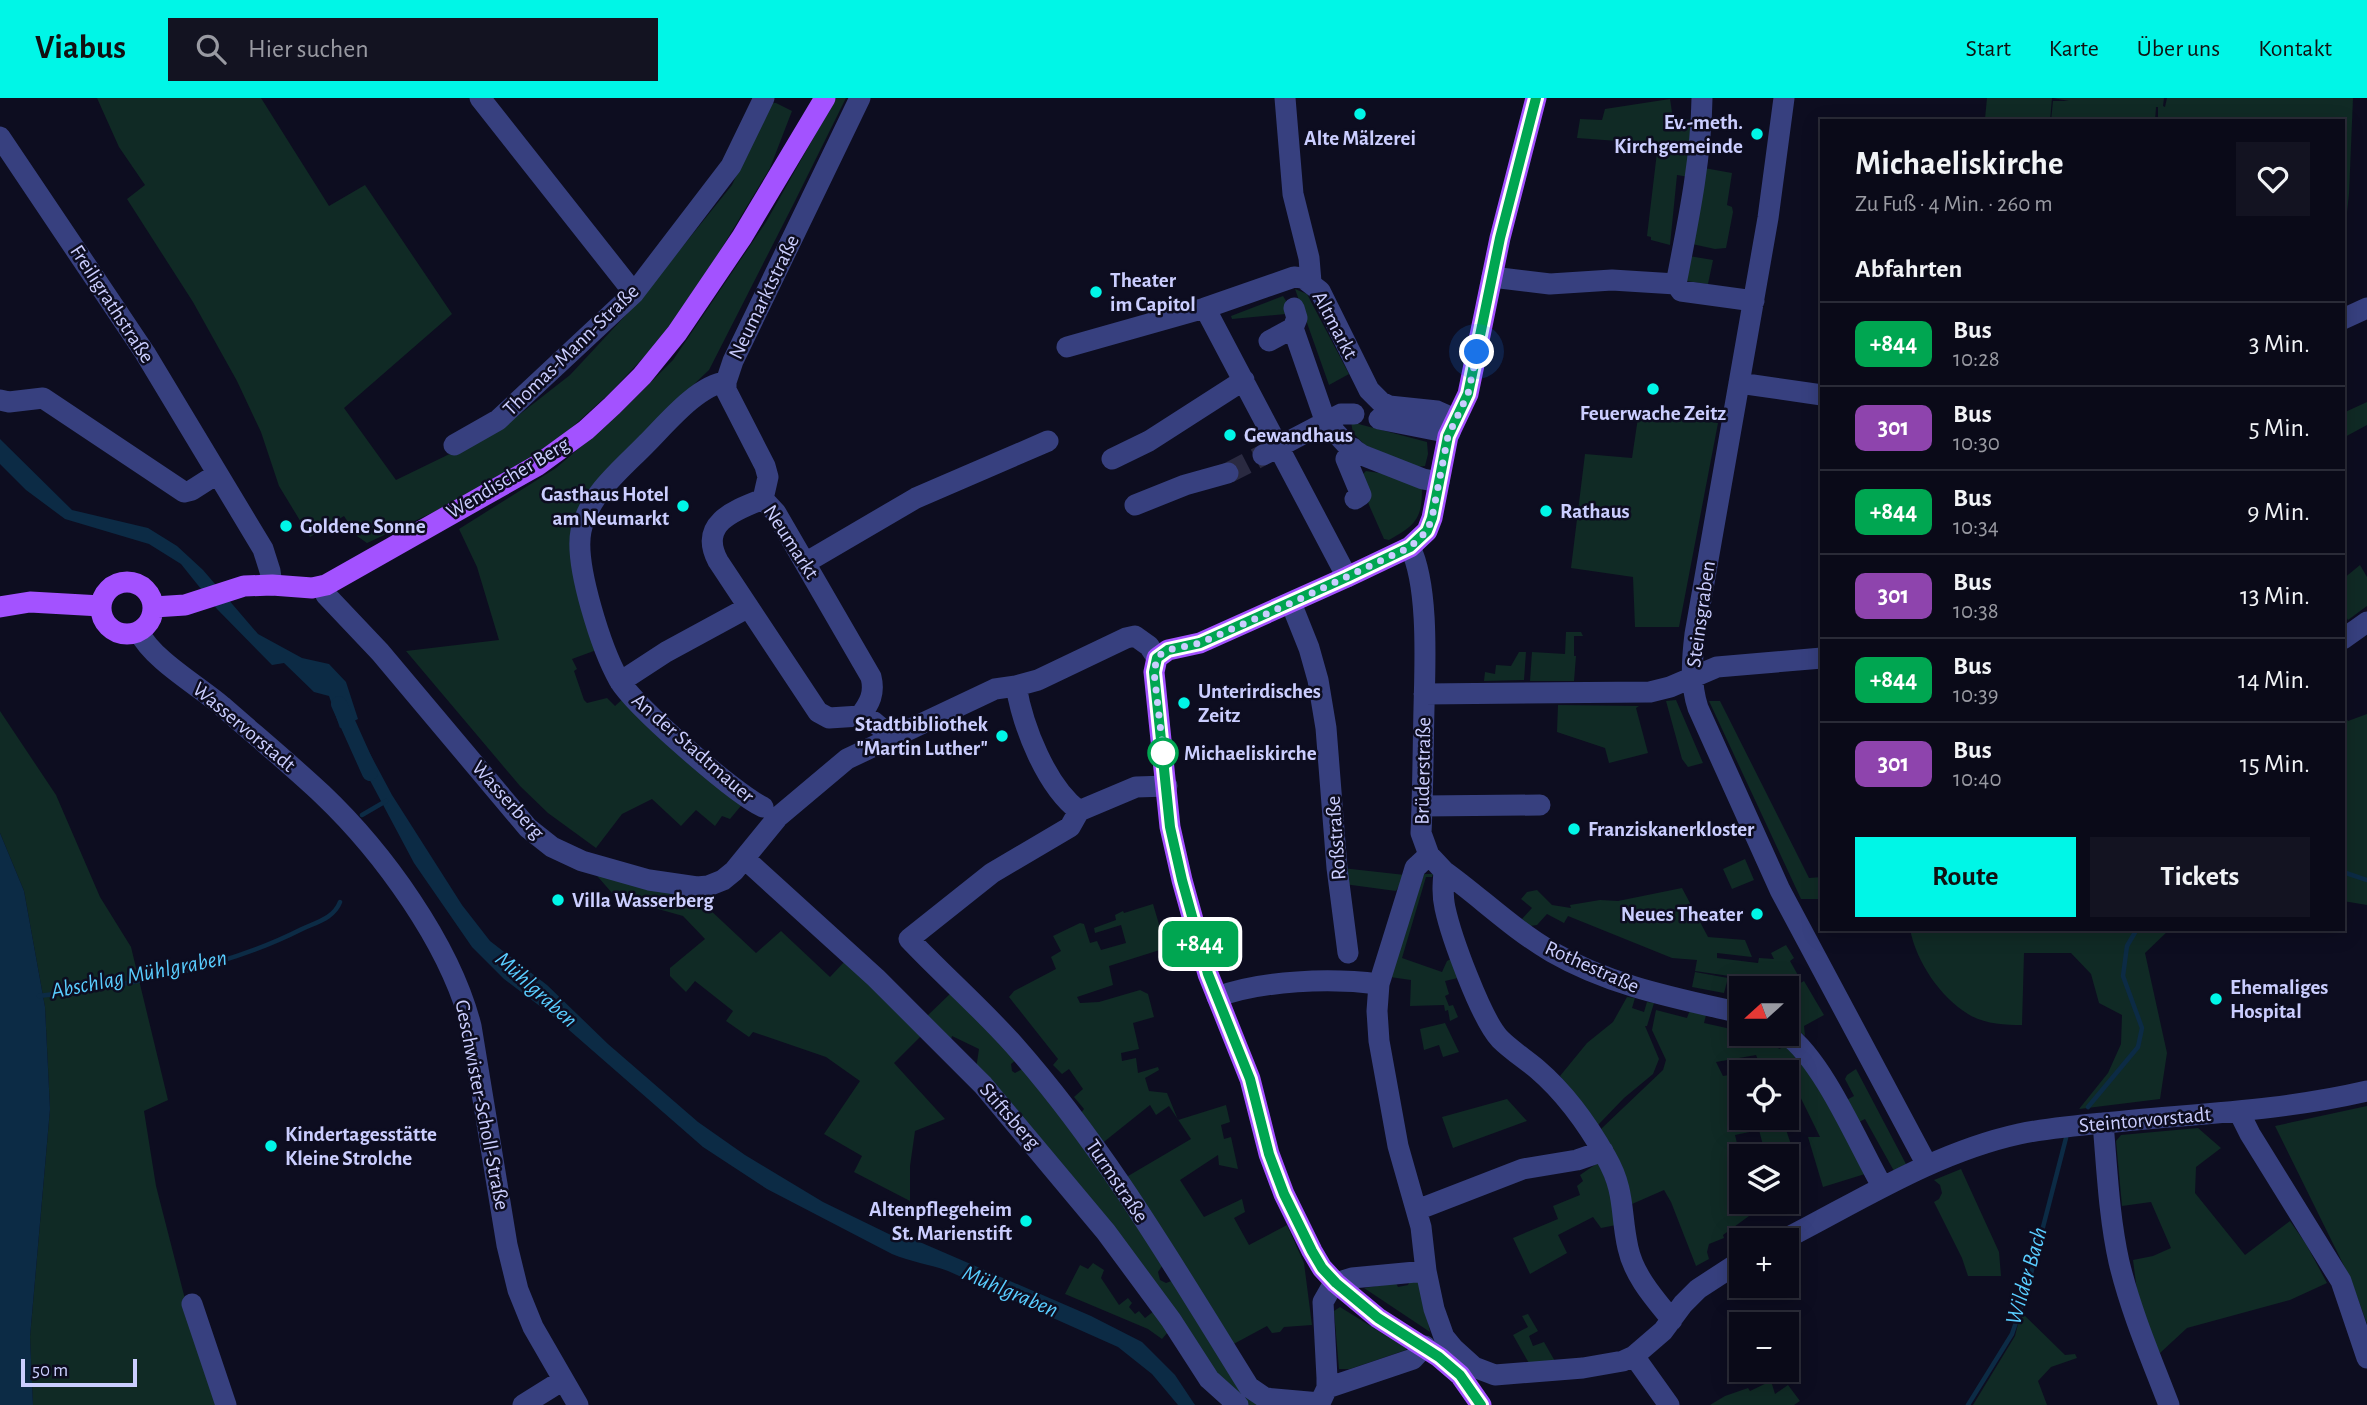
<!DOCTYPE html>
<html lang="de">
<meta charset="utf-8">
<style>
body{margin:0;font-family:"Alegreya Sans",sans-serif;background:#131321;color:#f1f3f6;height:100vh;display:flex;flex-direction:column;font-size:26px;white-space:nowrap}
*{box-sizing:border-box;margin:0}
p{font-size:23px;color:#999aa2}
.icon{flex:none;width:38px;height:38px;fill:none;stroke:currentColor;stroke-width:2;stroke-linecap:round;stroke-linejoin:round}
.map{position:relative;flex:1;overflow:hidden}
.side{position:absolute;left:1820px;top:21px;width:525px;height:812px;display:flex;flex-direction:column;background:#0a0a18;border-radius:0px;box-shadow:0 4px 18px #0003,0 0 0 2px #2a2b37}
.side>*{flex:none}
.badge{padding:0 14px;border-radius:10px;font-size:24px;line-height:46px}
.needle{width:46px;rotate:249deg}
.fabs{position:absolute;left:1729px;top:878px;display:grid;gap:14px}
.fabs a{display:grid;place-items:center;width:70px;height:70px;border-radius:0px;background:#0a0a18;box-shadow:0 4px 18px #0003,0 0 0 2px #2a2b37;font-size:35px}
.scale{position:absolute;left:21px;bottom:18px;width:116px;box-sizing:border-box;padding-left:7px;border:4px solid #cbceff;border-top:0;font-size:19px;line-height:24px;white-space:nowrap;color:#cbceff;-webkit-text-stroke:5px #0d0d20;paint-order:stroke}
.you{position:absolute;width:35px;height:35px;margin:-18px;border:5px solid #fff;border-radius:50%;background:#1a73e8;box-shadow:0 0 0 10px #1a73e833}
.map>.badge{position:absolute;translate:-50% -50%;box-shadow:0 0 0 4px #fff}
h2{padding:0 35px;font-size:26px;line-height:63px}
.round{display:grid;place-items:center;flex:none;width:74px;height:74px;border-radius:0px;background:#131321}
.overview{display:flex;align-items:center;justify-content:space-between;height:119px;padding:0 35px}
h1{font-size:33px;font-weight:700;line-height:52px}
.button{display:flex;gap:14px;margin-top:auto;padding:14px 35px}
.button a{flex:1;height:80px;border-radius:0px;background:#00f6e7;color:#111;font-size:28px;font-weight:700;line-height:80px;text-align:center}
.button a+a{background:#131321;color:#f1f3f6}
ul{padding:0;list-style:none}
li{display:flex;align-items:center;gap:21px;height:84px;padding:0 35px;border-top:2px solid #2a2b37}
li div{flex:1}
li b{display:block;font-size:26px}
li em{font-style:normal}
li .badge{min-width:77px;font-weight:700;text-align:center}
header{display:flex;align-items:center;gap:42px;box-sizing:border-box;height:98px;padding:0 35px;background:#00f6e7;color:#111}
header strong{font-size:33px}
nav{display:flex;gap:38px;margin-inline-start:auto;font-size:24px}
.search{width:490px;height:63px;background:#131321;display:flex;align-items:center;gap:18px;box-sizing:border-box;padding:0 24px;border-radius:0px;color:#999aa2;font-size:26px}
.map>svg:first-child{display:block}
</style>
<header>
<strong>Viabus</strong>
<div class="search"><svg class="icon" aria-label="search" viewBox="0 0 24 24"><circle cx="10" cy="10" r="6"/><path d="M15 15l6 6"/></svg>Hier suchen</div>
<nav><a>Start</a><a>Karte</a><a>Über uns</a><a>Kontakt</a></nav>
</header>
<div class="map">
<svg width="2367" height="1307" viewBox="0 0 2367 1307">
<rect width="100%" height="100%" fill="#0d0d20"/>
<path fill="#102a25" d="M97,0H261L329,108L365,87L452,216L344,310L396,382L501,331L570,277L638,204L732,87L770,5H776L792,13L770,70L691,201L659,243L611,294L568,333L507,376L434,414L367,445L357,438L344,418L310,439L279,388L261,334L237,283L193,204L127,101L145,87L119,49Z
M836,0H846L794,105L709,272L689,291L577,421L602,550L572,561L577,571L574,573L584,602L587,605L607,600L615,608L627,597L745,703L730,721L722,718L715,728L696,712L681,728L652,701L622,716L596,750L548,715L520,688L406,553L499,542L477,469L459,431L556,370L619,316L673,262L766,124Z
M1987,0H2052L2050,23H1962L1963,19L1985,21Z
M2053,0H2164L2163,8L2165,9L2167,0H2353L2349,96L2343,150V23H2161L2158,22V9H2156L2155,23H2051L2053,3H2069Z
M1670,1L1673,21L1694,22L1689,79L1677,77L1670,147L1651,142V139L1647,138L1658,46L1577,40L1580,21L1602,22L1605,11Z
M1704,70L1732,75L1727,107L1732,109L1733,114L1726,150L1715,151L1692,146Z
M1689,158L1713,162L1708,186L1686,183Z
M1295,191L1307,196L1349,276L1329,287Z
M1283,198L1291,211L1286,216L1232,221L1231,218Z
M2367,304V327L2343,340V315Z
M1639,313L1718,325L1679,529H1635L1633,479L1571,470L1585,356L1632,360Z
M1351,324L1427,344L1428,356L1425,368L1416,369L1365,347L1353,335Z
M1366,373L1393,377L1422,391C1422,422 1415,427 1389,442L1384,441L1369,407L1360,379Z
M2360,467L2367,479V508L2348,522L2343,514V481Z
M1566,534H1581L1583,538H1574V558H1576L1574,583H1530L1532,554L1565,556Z
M1519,554H1526L1524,582L1484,583L1485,574L1495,576L1496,567L1511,568Z
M1676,602L1703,665L1688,669L1682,661L1666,603Z
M1709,603H1720L1809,780L1822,779V801H1801Z
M1558,607L1639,608L1636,610L1648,655L1609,665L1605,650L1557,634Z
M0,613L56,697L100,799L131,849L168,1002L144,1013L156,1088L194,1236L217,1307H33L30,1239L50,1011L45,909L24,793L0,735Z
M2343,615L2348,623L2367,616V807L2343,803Z
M1745,761L1754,782L1732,791L1723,771Z
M1342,770L1405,777L1396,793L1344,786Z
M592,772L692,795L756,855L781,833L830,879L845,863L921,938L894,965L945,1021L915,1033L910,1068V1103L854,1074L862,1058L824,1036L860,983L826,959L753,934L749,939L726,923L733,913L695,883L686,894L670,878V870L705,841L683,818L644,807L612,795Z
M1424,776H1433L1432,779H1426L1402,860L1442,874L1447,863L1451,861L1462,879L1445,883L1449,896L1445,898L1449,908L1453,907L1458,919L1450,923L1448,912L1445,913L1444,907L1410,908L1411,882L1390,879Z
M1682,790L1708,839L1745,842L1752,859L1717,855V860L1758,865L1759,860L1774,861L1771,855L1786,847L1794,860L1790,863L1799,879L1778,891L1743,880L1695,873L1697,862L1672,860L1568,818L1564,825L1547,816L1537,827L1530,828L1522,821L1532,810L1521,801L1527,794L1537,792L1552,807L1571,810L1570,807L1600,802L1618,803Z
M1153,806L1166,850L1109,868L1113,887L1077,899L1080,905L1099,904L1140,892L1148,896L1154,919L1133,925L1139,951L1121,955L1122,963L1136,960L1138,975L1158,969L1159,972L1145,980L1149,993L1167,995L1178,1022L1226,1007L1230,1024L1221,1027L1224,1041L1231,1039L1238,1071L1219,1067L1218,1057L1180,1082L1204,1119L1242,1101L1245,1114L1234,1120L1249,1147L1287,1127L1304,1165L1312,1227L1284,1229L1280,1234L1272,1235L1267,1228L1228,1249L1123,1081L1191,1041L1169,1008L1156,1017L1150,1007L1100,1047L1078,1019L1084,1011L1074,999L1083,991L1069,971L1062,976L1053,967L1058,961L1009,899L1014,893L1056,871L1051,859L1061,853L1053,838L1080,825L1084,826L1090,845L1097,843L1101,852L1126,845L1121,827L1095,835L1094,830L1116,822L1115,817L1123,813L1124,815Z
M1910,831H2170L2145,855L2167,955L2160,1001L2079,1011L2108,975L2121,946L2122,917L2099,905L2091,876L2071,855H2024L2022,927C2004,927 1984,926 1968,916C1940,899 1916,863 1910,831Z
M1695,874L1728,880L1724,895L1692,889Z
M1804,883L1824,917L1804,928L1805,938L1787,924V899L1795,903L1796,900L1790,891Z
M952,894L1016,962L1011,966L1012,973L1015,975L1024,970L1068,1022L1164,1165L1158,1174L1160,1182L1166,1185L1174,1182L1278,1307H1249L1234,1300L976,971L979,951L952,938L950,946L925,920Z
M1627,899L1635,900L1632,910L1644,914L1647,904L1654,905L1647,928H1645L1659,961L1653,976L1624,1000L1598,1027L1560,978L1587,945L1613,924Z
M1691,909L1707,913L1704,925L1740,933L1741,936H1747L1780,951L1786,942L1820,989L1865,1076L1823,1089L1808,1039H1820L1788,974L1773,975L1770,971L1763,972V975H1745L1762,972L1756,957L1716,964L1723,978L1741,975V1020H1782L1799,1070L1794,1072L1791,1065L1787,1068V1059H1754L1765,1055L1759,1032L1735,1037L1741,1062V1104H1744L1749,1118L1723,1137L1724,1140L1709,1146L1707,1154L1709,1161L1696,1168L1671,1104L1664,1092L1632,1106L1601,1031L1663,972L1666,962L1652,932L1656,912L1687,920Z
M1445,925L1459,954L1443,959L1439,947L1424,952L1420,931Z
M1856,971L1906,1066L1894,1073L1865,1021L1853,1027L1841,1005L1854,998L1845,981L1847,977Z
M1507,1001L1527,1023L1453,1050L1442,1019Z
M2367,1008V1226L2351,1182L2275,1028Z
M2198,1030L2221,1050L2196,1069L2195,1095L2245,1157L2290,1123L2306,1146L2327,1185L2290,1202L2187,1230L2160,1255L2140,1216L2133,1162L2153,1158L2171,1150L2151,1104L2122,1108L2116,1043L2121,1037Z
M1599,1064L1621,1126L1601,1130L1593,1119L1558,1137L1567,1155L1530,1176L1513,1140L1558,1121L1553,1108L1580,1097L1577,1088L1583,1083L1580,1077Z
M1961,1071L1999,1154L2001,1178H1968L1962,1160L1934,1104L1939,1101L1942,1095L1940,1087L1934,1082Z
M1093,1165L1104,1172L1101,1180L1119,1207L1128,1200L1132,1205L1129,1209L1135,1216L1139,1213L1145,1220L1154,1213L1168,1234L1162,1241L1148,1231L1065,1196L1080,1167L1088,1171Z
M1420,1182L1430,1234L1364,1190L1396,1185L1398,1189L1408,1187L1410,1183Z
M1340,1209L1406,1250V1252L1350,1271H1339L1334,1213Z
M2021,1214L2065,1257L2075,1256L2077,1260L2051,1269L2038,1283L2047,1307H1973L2015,1238Z
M1528,1216L1538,1233L1529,1238L1533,1248L1544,1244L1556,1265L1530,1267L1513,1237L1528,1229L1522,1218Z
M1771,1283L1775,1296L1788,1287L1800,1303L1794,1307H1710L1725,1298L1748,1290L1750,1293Z"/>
<path fill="#0c2b45" d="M0,341L72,412L148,430L177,448L203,472L258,536L302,560L329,566L346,584L358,621L340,630L329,598L314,594L284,565L272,567L217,511L181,466L149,446L65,421L26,392L0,366Z
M368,652L392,697L462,807L490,843L547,887L608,946L698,1024L745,1057L823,1104L895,1139L898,1135L922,1145L1091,1218L1142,1244L1175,1277L1195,1307H1178L1152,1276L1118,1249L948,1173C929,1166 911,1164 892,1156L767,1091L703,1049L553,918L504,881L472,849L414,765L357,658Z
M0,735L24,793L45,909L50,1011L30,1239L33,1307H0Z"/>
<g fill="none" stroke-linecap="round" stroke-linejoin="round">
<path stroke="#0c2b45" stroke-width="4.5" d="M362,717L386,703
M2343,774L2367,782
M39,898C128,887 221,872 302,831C317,824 334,820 340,804
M2088,1009L2138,949L2142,930L2123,878L2127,848L2137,831
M1968,1307L2012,1236L2026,1195L2066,1040"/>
<path stroke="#0c2b45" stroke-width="16" d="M339,606L370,675"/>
<path stroke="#2a2a41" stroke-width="21" stroke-dasharray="21 10" stroke-linecap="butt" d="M1228,375L1263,357"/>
<path stroke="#37407f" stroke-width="21" d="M480,0L634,195
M1285,0L1293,96L1309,160L1311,184
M1784,0L1768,120L1695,536C1692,561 1690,586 1698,610L1780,792L1927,1067
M0,39L145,255L263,451L270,473L272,487
M1492,179L1550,186L1612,182L1676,186L1681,193L1754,203
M1676,186C1688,124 1701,63 1702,0
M1294,210L1297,220L1293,230L1326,325L1334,333L1347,347L1362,357L1423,381L1439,384
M2343,221L2367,210
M1269,243L1293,230
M1067,249L1205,210
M726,284C698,287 667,325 647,345C623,370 588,397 581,433C574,467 602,552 619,582C634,608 735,696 763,709
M1739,285L1822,297
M0,302L9,304L43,300L184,394L192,392L217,376
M1379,321L1450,335
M454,347L498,322L634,195L731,68L764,0
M1353,350L1346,361L1361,397L1355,401
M1263,357L1341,316H1354
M1112,361L1149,343L1244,282
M763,401L768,379L765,368L726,292V284L733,263L860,0
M763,401C735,412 698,425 718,463L818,614L829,620L860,618L874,624L893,640
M763,401L776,415L871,579C875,595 870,605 860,618
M1135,407L1185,387L1228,375
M1410,449C1429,488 1425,566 1424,610C1423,652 1423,693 1421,735L1429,757L1444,773C1479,798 1515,833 1552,854C1611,888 1676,900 1741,915
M805,465L916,400L1048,343
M1347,479L1205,210L1294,179L1303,180L1320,193L1369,292L1381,304L1389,308L1437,313L1455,321
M322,488L326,497L380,554L528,730L552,749L582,763L649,782L697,789L708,788L723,782L734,773L778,719L847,661L995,591L1016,588
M1291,505L1309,550L1318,582L1326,630L1337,770L1348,855
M139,534C152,561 197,587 222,608C255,637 290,666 322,696C383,754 450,846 471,928L507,1147L518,1192L533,1229L578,1307
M2343,541L2367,524
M1157,560L1149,548L1135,538L1126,540L1038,582L1016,588C1023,629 1046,688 1079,713L1136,689L1167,688
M620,584L666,554L747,510
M1424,596L1650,594L1670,589L1717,569L1822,560
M1422,708L1540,707
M1079,713L1070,729L992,775L909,841C943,877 981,910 1014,947C1106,1051 1176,1172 1249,1289L1265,1300L1320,1305
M1429,757L1415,770L1412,780L1379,886L1377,913L1379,943L1398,1048L1421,1129L1426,1173L1434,1211L1444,1239L1453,1250L1474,1269L1495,1277L1583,1270L1623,1263L1634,1258L1663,1233L1683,1206L1698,1191L1741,1163
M745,761L876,880L983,987L1106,1134L1171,1222L1209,1281L1238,1307
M1444,773C1443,785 1442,797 1445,810C1451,838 1481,921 1500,941C1511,952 1525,961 1537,971C1565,995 1588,1027 1606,1059C1626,1094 1620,1115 1628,1150C1634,1178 1655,1201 1672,1222
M1217,899C1263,882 1331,880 1379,886
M1786,936C1824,964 1858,1046 1882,1088
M2239,1014L2250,1036L2341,1183L2367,1260
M2103,1025C2107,1071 2109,1119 2119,1164C2131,1214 2151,1260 2169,1307
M1417,1112L1523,1071L1577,1062L1603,1053
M1781,1143C1858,1104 1933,1055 2019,1036C2057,1028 2096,1026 2135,1022C2213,1015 2290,1011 2367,993
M192,1206L226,1307
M1634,1258L1669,1307
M1327,1290L1413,1261L1425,1248
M523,1307L563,1282
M1319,1307L1327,1290V1280L1323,1204L1331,1190L1336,1185L1352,1180L1426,1173"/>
<path stroke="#a352ff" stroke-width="21" d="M101 510a26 26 0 1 1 52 0a26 26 0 1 1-52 0Z
M0,509L30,504L101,508
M154,509L185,507L244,488L272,487L312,490L326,487L538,367L586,332L612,308L642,278L677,235L742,139L825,0
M1481,1307L1460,1277L1439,1259L1378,1220L1336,1185L1322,1170L1312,1153L1284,1096L1269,1056L1250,981L1208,876L1182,782L1170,729L1154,574L1157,560L1168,552L1200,545L1347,479L1410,449L1427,433L1432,420L1448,338L1468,296L1500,140L1536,0"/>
</g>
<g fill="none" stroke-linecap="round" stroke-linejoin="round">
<g stroke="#fff" stroke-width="16">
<path id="line" d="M1481,1307L1460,1277L1439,1259L1378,1220L1336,1185L1322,1170L1312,1153L1284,1096L1269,1056L1250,981L1208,876L1182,782L1170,729L1154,574L1157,560L1168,552L1200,545L1347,479L1410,449L1427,433L1432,420L1448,338L1468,296L1500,140L1536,0"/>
</g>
<use href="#line" stroke="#00a651" stroke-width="10"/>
<path stroke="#cbceff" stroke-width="7" stroke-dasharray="0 12.6" d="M1163,655L1164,661L1154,574L1157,560L1161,556L1168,552L1200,545L1291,505L1410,449L1427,433L1432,420L1448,338L1468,296L1477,254"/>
</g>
<g fill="#00f6e7" stroke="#0d0d20" stroke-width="2.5">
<circle cx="1360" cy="16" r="7"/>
<circle cx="1757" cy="36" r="7"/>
<circle cx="1096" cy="194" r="7"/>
<circle cx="1653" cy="291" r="7"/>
<circle cx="1230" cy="337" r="7"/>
<circle cx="683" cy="408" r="7"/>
<circle cx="1546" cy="413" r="7"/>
<circle cx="286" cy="428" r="7"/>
<circle cx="1184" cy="605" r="7"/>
<circle cx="1002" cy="638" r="7"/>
<circle cx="1574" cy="731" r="7"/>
<circle cx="558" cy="802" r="7"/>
<circle cx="1757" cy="816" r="7"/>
<circle cx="2216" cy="901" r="7"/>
<circle cx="271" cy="1048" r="7"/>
<circle cx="1026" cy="1123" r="7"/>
</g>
<circle fill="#fff" stroke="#00a651" stroke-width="3.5" cx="1163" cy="655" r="14"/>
<g text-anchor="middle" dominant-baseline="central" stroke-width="5" stroke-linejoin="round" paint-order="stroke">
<g font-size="21" font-weight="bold" fill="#cbceff" stroke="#0d0d20" text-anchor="start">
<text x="1743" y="24" text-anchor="end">Ev.-meth.<tspan x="1743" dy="24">Kirchgemeinde</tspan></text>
<text x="1360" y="40" text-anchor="middle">Alte Mälzerei</text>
<text x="1110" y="182">Theater<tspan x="1110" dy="24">im Capitol</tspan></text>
<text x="1653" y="315" text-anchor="middle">Feuerwache Zeitz</text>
<text x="1244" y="337">Gewandhaus</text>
<text x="669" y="396" text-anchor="end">Gasthaus Hotel<tspan x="669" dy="24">am Neumarkt</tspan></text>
<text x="1560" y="413">Rathaus</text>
<text x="300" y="428">Goldene Sonne</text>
<text x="1198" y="593">Unterirdisches<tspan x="1198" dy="24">Zeitz</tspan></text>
<text x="988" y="626" text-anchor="end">Stadtbibliothek<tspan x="988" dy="24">"Martin Luther"</tspan></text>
<text x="1588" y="731">Franziskanerkloster</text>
<text x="572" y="802">Villa Wasserberg</text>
<text x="1743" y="816" text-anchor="end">Neues Theater</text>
<text x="2230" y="889">Ehemaliges<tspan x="2230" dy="24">Hospital</tspan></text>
<text x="285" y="1036">Kindertagesstätte<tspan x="285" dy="24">Kleine Strolche</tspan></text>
<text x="1012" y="1111" text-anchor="end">Altenpflegeheim<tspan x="1012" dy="24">St. Marienstift</tspan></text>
</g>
<g font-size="21" fill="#cbceff" stroke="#0d0d20">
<text transform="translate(764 199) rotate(-64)">Neumarktstraße</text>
<text transform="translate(112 206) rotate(57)">Freiligrathstraße</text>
<text transform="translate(1335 227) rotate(62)">Altmarkt</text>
<text transform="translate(571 252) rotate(-44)">Thomas-Mann-Straße</text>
<text transform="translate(508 380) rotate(-31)">Wendischer Berg</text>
<text transform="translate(791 444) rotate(57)">Neumarkt</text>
<text transform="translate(1701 516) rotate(-82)">Steinsgraben</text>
<text transform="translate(244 629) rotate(40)">Wasservorstadt</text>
<text transform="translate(693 650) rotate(41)">An der Stadtmauer</text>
<text transform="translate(1423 673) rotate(-89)">Brüderstraße</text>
<text transform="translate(508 702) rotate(48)">Wasserberg</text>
<text transform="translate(1336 740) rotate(-94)">Roßstraße</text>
<text transform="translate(1592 869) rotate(24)">Rothestraße</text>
<text transform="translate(482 1007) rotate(79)">Geschwister-Scholl-Straße</text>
<text transform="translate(1010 1018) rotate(49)">Stiftsberg</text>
<text transform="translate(2145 1022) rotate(-5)">Steintorvorstadt</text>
<text transform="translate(1117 1083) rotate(56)">Turmstraße</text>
</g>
<g font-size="21" font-weight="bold" fill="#cbceff" stroke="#0d0d20" text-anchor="start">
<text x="1184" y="655">Michaeliskirche</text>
</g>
<g font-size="23" font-style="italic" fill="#59cdff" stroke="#0d0d20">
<text transform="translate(139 877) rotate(-11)">Abschlag Mühlgraben</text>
<text transform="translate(536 892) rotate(42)">Mühlgraben</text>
<text transform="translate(2027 1178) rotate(-74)">Wilder Bach</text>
<text transform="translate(1010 1194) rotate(23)">Mühlgraben</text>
</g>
</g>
</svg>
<div class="fabs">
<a><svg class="needle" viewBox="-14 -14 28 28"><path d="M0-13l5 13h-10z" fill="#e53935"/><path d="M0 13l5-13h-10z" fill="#999aa2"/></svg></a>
<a><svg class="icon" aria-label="locate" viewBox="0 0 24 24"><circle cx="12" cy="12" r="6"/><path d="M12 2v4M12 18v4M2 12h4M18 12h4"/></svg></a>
<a><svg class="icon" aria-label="layers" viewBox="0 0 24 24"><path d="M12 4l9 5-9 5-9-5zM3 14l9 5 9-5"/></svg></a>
<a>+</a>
<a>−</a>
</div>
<div class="scale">50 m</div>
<div class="you" style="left:1477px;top:254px"></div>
<b class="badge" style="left:1200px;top:846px;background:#00a651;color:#fff">+844</b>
<section class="side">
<div class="overview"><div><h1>Michaeliskirche</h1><p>Zu Fuß · 4 Min. · 260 m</p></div><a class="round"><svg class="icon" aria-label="heart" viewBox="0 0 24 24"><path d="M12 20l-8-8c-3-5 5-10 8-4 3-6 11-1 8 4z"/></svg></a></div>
<h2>Abfahrten</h2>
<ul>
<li><span class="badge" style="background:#00a651;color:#fff">+844</span><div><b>Bus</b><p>10:28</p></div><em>3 Min.</em></li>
<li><span class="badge" style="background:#8e44ad;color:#fff">301</span><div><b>Bus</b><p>10:30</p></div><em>5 Min.</em></li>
<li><span class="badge" style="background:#00a651;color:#fff">+844</span><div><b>Bus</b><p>10:34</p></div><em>9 Min.</em></li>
<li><span class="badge" style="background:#8e44ad;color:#fff">301</span><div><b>Bus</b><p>10:38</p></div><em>13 Min.</em></li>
<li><span class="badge" style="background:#00a651;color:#fff">+844</span><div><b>Bus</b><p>10:39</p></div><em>14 Min.</em></li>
<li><span class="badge" style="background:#8e44ad;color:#fff">301</span><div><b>Bus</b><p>10:40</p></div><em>15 Min.</em></li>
</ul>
<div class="button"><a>Route</a><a>Tickets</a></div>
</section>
</div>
